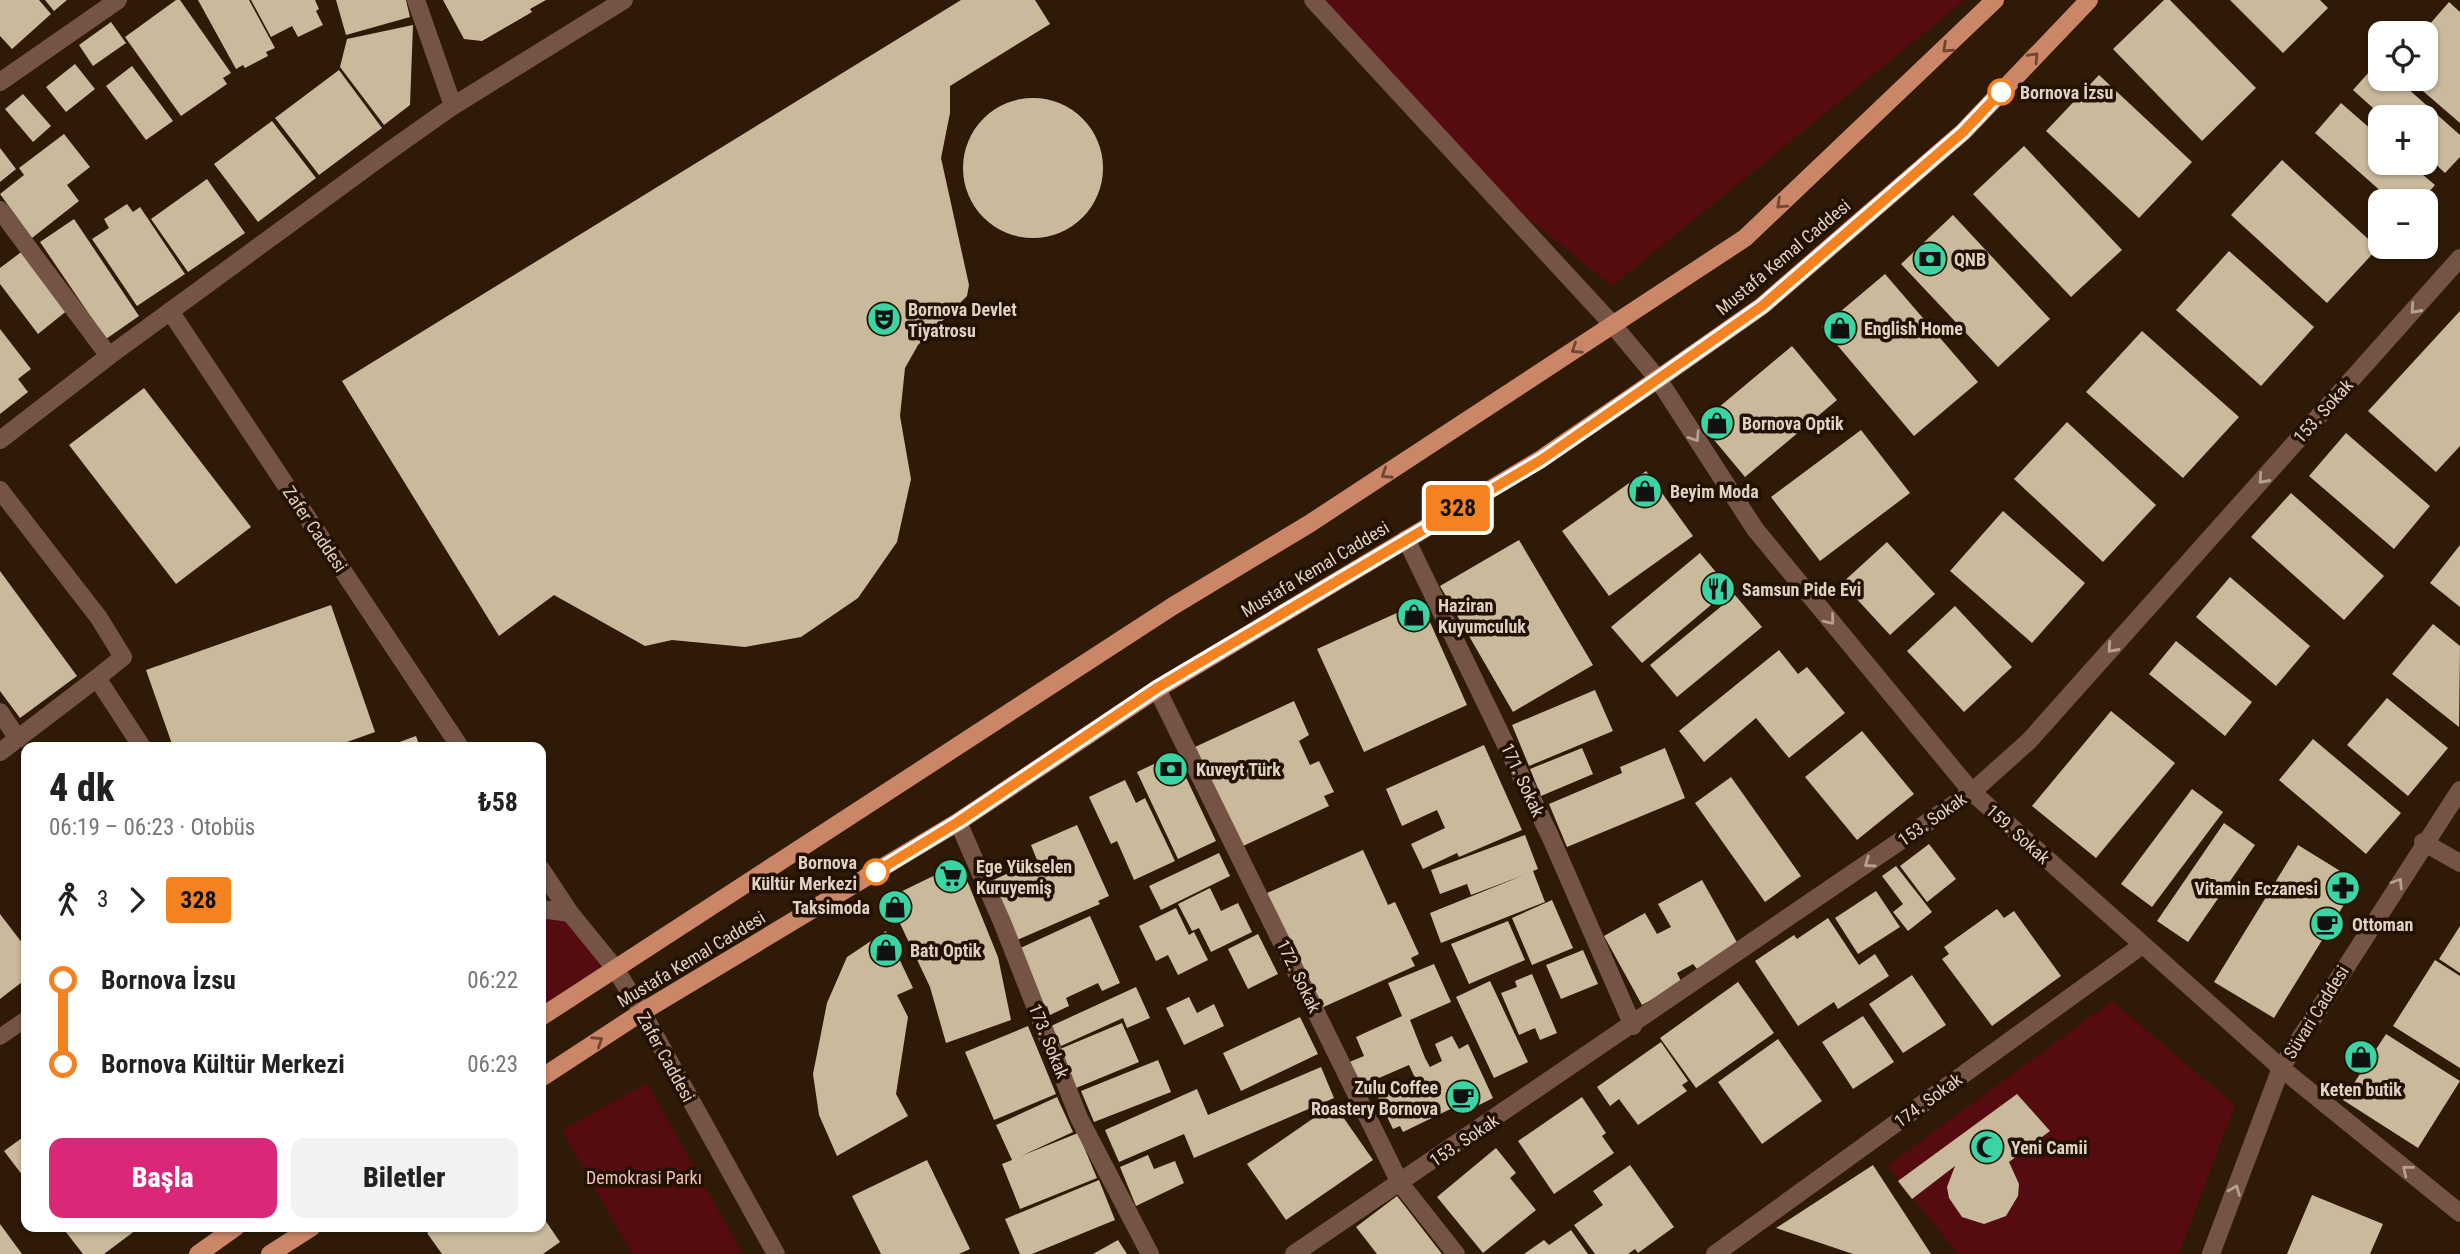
<!DOCTYPE html>
<html lang="tr">
<meta charset="utf-8">
<style>
body{margin:0;font-family:"Roboto Condensed",sans-serif;background:#f2f2f2;color:#222;height:100vh;display:flex;flex-direction:column;font-size:26px;white-space:nowrap}
*{box-sizing:border-box;margin:0}
p{font-size:23px;color:#767676}
.icon{flex:none;width:38px;height:38px;fill:none;stroke:currentColor;stroke-width:2;stroke-linecap:round;stroke-linejoin:round}
.map{position:relative;flex:1;overflow:hidden}
.side{position:absolute;left:21px;top:742px;width:525px;height:490px;display:flex;flex-direction:column;background:#fff;border-radius:14px;box-shadow:0 2px 5px #0004}
.side>*{flex:none}
.badge{padding:0 14px;border-radius:5px;font-size:24px;line-height:46px}
.controls{position:absolute;left:2368px;top:21px;display:grid;gap:14px}
.controls a{display:grid;place-items:center;width:70px;height:70px;border-radius:14px;background:#fff;box-shadow:0 2px 5px #0004;font-size:35px}
.map>.badge{position:absolute;translate:-50% -50%;box-shadow:0 0 0 4px #fff}
.legs{display:flex;align-items:center;gap:10px;height:77px;padding:0 28px;font-size:23px}
.legs p{margin-inline-start:auto}
.summary{display:flex;align-items:center;justify-content:space-between;height:119px;padding:0 28px}
h1{font-size:38px;font-weight:800;line-height:52px}
.action{display:flex;gap:14px;margin-top:auto;padding:14px 28px}
.action a{flex:1;height:80px;border-radius:14px;background:#db2777;color:#fff;font-size:28px;font-weight:800;line-height:80px;text-align:center}
.action a+a{background:#f2f2f2;color:#222}
ul{padding:0 28px;list-style:none}
li{display:flex;align-items:center;gap:24px;height:84px;font-size:26px}
li i{display:grid;place-items:center;width:10px;height:100%;margin:0 9px;background:currentColor}
li i::after{content:'';width:18px;height:18px;margin:-9px;border:5px solid;border-radius:50%;background:#fff}
li p{margin-inline-start:auto}
li:first-child i{background:linear-gradient(#0000 50%,currentColor 0)}
li:last-child i{background:linear-gradient(currentColor 50%,#0000 0)}
.map>svg:first-child{display:block}
</style>
<div class="map">
<svg width="2460" height="1254" viewBox="0 0 2460 1254">
<rect width="100%" height="100%" fill="#2e1a06"/>
<path fill="#560b11" d="M1325,0H1965L1612,286L1456,160Z
M541,909L570,913L614,967L541,1017Z
M2112,1001L2235,1105L2179,1254H1958L1887,1166Z
M647,1083L743,1254H632L562,1130Z"/>
<path fill="#c9ba9c" d="M0,0H39L51,14L12,49L0,36Z
M45,0H67L54,11Z
M176,0H180L231,73L223,78L227,84L181,116L125,37Z
M198,0H249L275,48L266,52L268,56L245,68L243,65L236,69Z
M251,0H315L319,9L316,11L323,25L298,37L292,26L271,37Z
M336,0H406L410,17L346,35Z
M443,0H546L530,9L532,12L482,41L464,39Z
M961,0H1035L1050,24L950,86V113L941,158L969,285L967,296L918,345L905,368L900,416L911,479L897,542L858,598L801,637L745,647L672,640L645,646L554,595L499,636L342,381Z
M2164,0H2170L2256,88L2202,141L2113,49Z
M2230,0H2320L2328,8L2283,53Z
M2449,2L2460,12V123L2409,79H2426V33H2422Z
M111,22L126,43L93,66L79,45Z
M413,25L410,105L384,125L340,67L347,39Z
M2378,62L2380,79H2397L2460,135V157L2445,173L2426,155V117H2383L2353,90Z
M75,64L95,89L66,112L46,87Z
M132,66L173,121L146,140L106,86Z
M339,70L382,128L319,175L275,118Z
M2099,75L2192,162L2139,218L2046,131Z
M23,94L51,126L33,142L5,109Z
M963 168a70 70 0 1 1 140 0a70 70 0 1 1-140 0Z
M2341,103L2380,137V163H2409L2435,185L2421,201H2392L2315,133Z
M272,121L316,178L258,222L214,164Z
M64,134L90,167L67,185L79,201L32,238L0,194L24,175L19,168Z
M2024,146L2122,250L2071,297L1973,194Z
M0,148L16,169L0,182Z
M2282,160L2378,248L2327,303L2231,215Z
M207,179L245,233L188,272L151,219Z
M127,204L133,212L140,207L185,274L137,306L92,239L109,228L104,219Z
M1953,215L2050,319L1998,367L1901,264Z
M74,219L139,316L106,339L40,242Z
M24,250L69,309L38,334L0,284V268Z
M2229,251L2314,327L2261,386L2176,310Z
M1885,274L1978,382L1914,436L1822,327Z
M2460,311V446L2436,472L2368,411Z
M0,329L31,369L18,379L28,392L0,414Z
M2142,331L2239,417L2183,478L2086,392Z
M1792,346L1837,400L1745,477L1700,423Z
M144,388L251,527L176,584L69,445Z
M2067,422L2156,505L2103,562L2014,479Z
M1861,430L1910,493L1820,561L1771,497Z
M2346,433L2430,506L2394,549L2309,476Z
M1646,471L1693,536L1609,596L1562,531Z
M2291,493L2384,576L2344,620L2251,537Z
M2003,511L2085,583L2032,643L1950,571Z
M1519,540L1593,665L1513,712L1440,586Z
M1887,542L1935,594L1890,635L1842,583Z
M2460,545V607L2430,583Z
M1700,553L1730,589L1642,663L1611,627Z
M0,571L77,676L20,718L0,691Z
M2230,577L2310,646L2276,686L2196,617Z
M1735,595L1762,627L1677,697L1650,665Z
M1421,602L1467,705L1364,752L1317,649Z
M331,605L375,732L333,747H173L146,670Z
M1955,606L2012,667L1964,712L1907,651Z
M2433,624L2460,646L2459,727L2392,674Z
M2176,641L2252,702L2225,736L2149,674Z
M1779,650L1798,674L1807,667L1845,713L1789,758L1756,718L1704,762L1679,731Z
M1595,690L1613,731L1529,766L1512,725Z
M2387,698L2448,748L2408,796L2347,745Z
M1294,701L1309,735L1299,741L1310,765L1319,761L1334,792L1324,796L1329,806L1241,847L1195,747Z
M2111,711L2175,763L2096,858L2032,806Z
M1862,731L1914,794L1857,840L1805,777Z
M416,736L420,747H386Z
M2313,739L2401,813L2366,854L2279,780Z
M1484,745L1522,830L1459,857L1457,853L1423,869L1411,844L1445,828L1437,810L1402,826L1386,789Z
M1582,748L1593,774L1541,796L1530,769Z
M1665,748L1685,798L1567,847L1549,804L1622,773L1620,767Z
M1175,754L1216,841L1178,859L1137,772Z
M1731,777L1801,876L1765,902L1695,803Z
M1125,780L1136,803L1145,798L1175,861L1134,880L1117,841L1111,844L1089,797Z
M2192,789L2223,812L2152,907L2121,884Z
M2224,823L2255,845L2188,942L2157,921Z
M1077,825L1109,896L1098,901L1100,904L1015,941L989,882L1037,860L1031,845Z
M1525,835L1538,869L1533,871L1545,902L1441,943L1430,913L1524,875L1471,895L1467,884L1440,894L1431,870Z
M1929,844L1956,879L1927,902L1900,866Z
M2298,845L2358,882L2274,1018L2214,982Z
M1363,850L1388,905L1395,902L1419,954L1411,958L1415,966L1319,1009L1267,893Z
M1219,853L1230,876L1161,910L1149,886Z
M960,863L998,957L1011,1020L946,1043L930,987L888,898Z
M1896,866L1932,912L1908,931L1893,912L1903,904L1882,876Z
M1702,880L1739,946L1697,969L1693,964L1677,973L1682,983L1642,1005L1604,936L1645,913L1657,934L1671,927L1658,904Z
M1210,888L1221,911L1238,903L1252,932L1211,952L1199,928L1192,931L1178,904Z
M1876,891L1900,927L1858,954L1835,918Z
M1552,900L1573,948L1532,965L1512,918Z
M1176,908L1189,935L1194,932L1208,960L1178,975L1168,955L1156,961L1139,926Z
M1997,909L2004,918L2014,911L2061,976L1992,1026L1942,959L1949,954L1944,947Z
M0,914L26,948V979L0,999Z
M1090,916L1120,983L1102,991L1098,983L1066,998L1069,1006L1050,1015L1047,1006L1043,1008L1016,950Z
M1828,918L1859,965L1875,954L1889,976L1838,1009L1834,1002L1798,1026L1755,961L1794,935L1797,939Z
M1508,921L1525,960L1469,984L1451,944Z
M2460,926V973L2439,959Z
M886,931L913,988L897,995L908,1017L896,1094L908,1116L837,1156L819,1115L813,1074L827,1003L847,957Z
M1258,934L1278,974L1248,989L1228,949Z
M1583,950L1598,984L1561,999L1546,965Z
M2435,960L2460,976V1068L2393,1026Z
M1434,964L1451,1002L1410,1020L1425,1058L1430,1067L1442,1061L1435,1044L1452,1036L1459,1049L1468,1044L1493,1098L1473,1108L1469,1100L1403,1132L1400,1126L1393,1129L1378,1098L1416,1080L1409,1065L1358,1087L1347,1063L1364,1056L1356,1037L1402,1016L1388,983Z
M1532,974L1557,1033L1540,1040L1535,1028L1519,1035L1501,993L1517,987L1515,981Z
M1912,975L1946,1025L1903,1053L1869,1004Z
M1490,981L1528,1062L1494,1078L1456,997Z
M1738,982L1774,1033L1696,1088L1660,1038Z
M1136,987L1150,1018L1127,1028L1123,1018L1061,1046L1051,1026Z
M1189,997L1197,1013L1214,1004L1224,1026L1184,1045L1166,1008Z
M1863,1016L1894,1062L1853,1089L1822,1042Z
M1300,1017L1318,1054L1241,1091L1223,1053Z
M1122,1023L1139,1062L1076,1088L1060,1049Z
M1028,1026L1056,1094L994,1120L965,1052Z
M2386,1034L2460,1081L2418,1148L2343,1100Z
M1778,1039L1822,1101L1762,1144L1718,1082Z
M1661,1042L1688,1081L1682,1085L1687,1091L1638,1125L1619,1099L1610,1106L1597,1087Z
M1158,1060L1171,1092L1094,1122L1081,1091Z
M1321,1067L1334,1098L1194,1158L1184,1134L1119,1162L1105,1130L1197,1089L1208,1115Z
M2017,1094L2050,1131L2009,1162L2019,1184L2018,1196L2006,1216L1984,1224L1962,1217L1949,1198L1947,1187L1955,1166L1912,1199L1898,1181Z
M1057,1097L1073,1132L1021,1156L1078,1133L1097,1178L1020,1209L1002,1164L1012,1160L996,1125Z
M1582,1097L1606,1133L1602,1136L1614,1153L1554,1194L1518,1141Z
M1334,1104L1373,1160L1286,1220L1247,1164Z
M26,1135V1180L4,1151Z
M1496,1148L1516,1173L1510,1178L1536,1210L1483,1253L1437,1197Z
M1148,1155L1154,1169L1175,1161L1184,1183L1136,1206L1120,1167Z
M927,1160L970,1249L959,1254H881L852,1196Z
M1630,1165L1674,1227L1638,1253L1635,1249L1628,1254H1595L1574,1225L1603,1205L1593,1191Z
M1873,1165L1931,1254H1853L1776,1228Z
M1099,1180L1115,1220L1032,1254H1020L1005,1219Z
M2312,1195L2383,1224L2370,1254H2287Z
M1397,1196L1442,1254H1377L1356,1227Z
M541,1214L560,1242L543,1254H442L427,1233L436,1227H541Z
M0,1224L22,1254H0Z
M62,1227H140L104,1254H83Z
M1571,1230L1588,1254H1524L1544,1240L1549,1245Z
M1118,1240L1127,1254H1093Z"/>
<g fill="none" stroke-linecap="round" stroke-linejoin="round">
<path stroke="#755345" stroke-width="16" d="M0,1037L26,1019"/>
<path stroke="#755345" stroke-width="18" d="M416,0L453,106
M1313,0L1613,325L1658,379L1755,529L1972,792L2281,1068L2460,1213
M0,82L118,0
M0,210L109,356
M0,490L99,618L123,657L97,678L142,747
M1406,539L1551,838L1633,1026
M1157,689L1400,1183L1456,1254
M0,712L18,739
M0,752L97,678
M958,822L1002,922L1079,1118L1150,1254
M2423,842L2460,863
M541,909L570,913
M1294,1254L1972,792L2029,741L2460,258
M1715,1254L2141,946"/>
<path stroke="#755345" stroke-width="18" d="M170,311L460,747
M0,440L109,356L392,149L453,106L624,0
M541,869L570,913L614,967L642,1012L776,1254
M2211,1254L2281,1068L2460,790"/>
<path stroke="#cb8668" stroke-width="18" d="M541,1017L1173,606L1309,524L1745,238L1995,0
M541,1078L642,1012L958,822L1157,689L1541,459L1658,379L1762,306L1963,132L2089,0
M198,1254L236,1227
M270,1254L312,1227"/>
</g>
<defs><path id="oneway-chevron" d="M-2-3.5L2.5 0L-2 3.5" fill="none" stroke-width="1.6" stroke-linecap="round" stroke-linejoin="round" transform="scale(1.75)"/></defs>
<g stroke="#6f462f">
<use href="#oneway-chevron" transform="translate(1947 48) rotate(137)"/>
<use href="#oneway-chevron" transform="translate(2034 57) rotate(-46)"/>
<use href="#oneway-chevron" transform="translate(1781 204) rotate(137)"/>
<use href="#oneway-chevron" transform="translate(1576 349) rotate(147)"/>
<use href="#oneway-chevron" transform="translate(1386 474) rotate(147)"/>
<use href="#oneway-chevron" transform="translate(598 1041) rotate(-33)"/>
</g>
<g stroke="#b59f92">
<use href="#oneway-chevron" transform="translate(2415 309) rotate(132)"/>
<use href="#oneway-chevron" transform="translate(1695 437) rotate(57)"/>
<use href="#oneway-chevron" transform="translate(2263 479) rotate(132)"/>
<use href="#oneway-chevron" transform="translate(1830 620) rotate(51)"/>
<use href="#oneway-chevron" transform="translate(2112 648) rotate(132)"/>
<use href="#oneway-chevron" transform="translate(1869 863) rotate(145)"/>
<use href="#oneway-chevron" transform="translate(2398 883) rotate(-58)"/>
<use href="#oneway-chevron" transform="translate(2407 1170) rotate(-141)"/>
<use href="#oneway-chevron" transform="translate(2235 1190) rotate(-69)"/>
</g>
<g fill="none" stroke-linecap="round" stroke-linejoin="round">
<g stroke="#fff" stroke-width="16">
<path id="line-1" d="M876,872L958,822L1157,688L1541,460L1638,393L1762,306L1963,132L2001,92"/>
</g>
<use href="#line-1" stroke="#f58220" stroke-width="10"/>
</g>
<defs>
<g id="bank-disc" transform="scale(1.75)"><circle r="9.5" fill="#3ad4a5" stroke="#231100"/><path d="M-6-4H6V4H-6ZM0-2.3a2.3 2.3 0 1 0 0 4.6a2.3 2.3 0 1 0 0-4.6Z" fill="#111"/></g>
<g id="theatre-disc" transform="scale(1.75)"><circle r="9.5" fill="#3ad4a5" stroke="#231100"/><path d="M-5-5.5Q0-4 5-5.5V0Q5 5 0 6Q-5 5-5 0ZM-3.3-2.5H-1v1.5H-3.3ZM1-2.5H3.3v1.5H1ZM-2.8 1Q0 5.5 2.8 1Z" fill="#111"/></g>
<g id="shop-disc" transform="scale(1.75)"><circle r="9.5" fill="#3ad4a5" stroke="#231100"/><path d="M-5-2.5h2.3a2.7 3.5 0 0 1 5.4 0H5L5.5 6h-11ZM-1.5-2.5h3a1.5 2.3 0 0 0-3 0Z" fill="#111"/></g>
<g id="restaurant-disc" transform="scale(1.75)"><circle r="9.5" fill="#3ad4a5" stroke="#231100"/><path d="M-5-6h1v4h1v-4h1v4h1v-4h1v5L-1.5 .5V6h-2V.5L-5-1ZM5-6V6H3V1.5H1.5Q1.5-4 5-6Z" fill="#111"/></g>
<g id="supermarket-disc" transform="scale(1.75)"><circle r="9.5" fill="#3ad4a5" stroke="#231100"/><path d="M-6-5.5h2.5l.6 2H6L4.5 2H-2.5L-4.4-4H-6ZM-1.5 3.2a1.3 1.3 0 1 0 .1 0ZM3 3.2a1.3 1.3 0 1 0 .1 0Z" fill="#111"/></g>
<g id="pharmacy-disc" transform="scale(1.75)"><circle r="9.5" fill="#3ad4a5" stroke="#231100"/><path d="M-2-6h4v4h4v4h-4v4h-4v-4h-4v-4h4Z" fill="#111"/></g>
<g id="cafe-disc" transform="scale(1.75)"><circle r="9.5" fill="#3ad4a5" stroke="#231100"/><path d="M-5.5-4.5H6V0H3Q3 3.5 0 3.5H-2.5Q-5.5 3.5-5.5 0ZM3-3.2v2h1.7v-2ZM-6 4.5H4V6H-6Z" fill="#111"/></g>
<g id="mosque-disc" transform="scale(1.75)"><circle r="9.5" fill="#3ad4a5" stroke="#231100"/><path d="M3.5-4.9A6 6 0 1 0 3.5 4.9A5 5 0 1 1 3.5-4.9Z" fill="#111"/></g>
</defs>
<g fill-rule="evenodd">
<use href="#bank-disc" x="1930" y="259"/>
<use href="#theatre-disc" x="884" y="319"/>
<use href="#shop-disc" x="1840" y="328"/>
<use href="#shop-disc" x="1717" y="423"/>
<use href="#shop-disc" x="1645" y="491"/>
<use href="#restaurant-disc" x="1718" y="589"/>
<use href="#shop-disc" x="1414" y="615"/>
<use href="#bank-disc" x="1171" y="769"/>
<use href="#supermarket-disc" x="951" y="876"/>
<use href="#pharmacy-disc" x="2343" y="888"/>
<use href="#shop-disc" x="895" y="907"/>
<use href="#cafe-disc" x="2327" y="924"/>
<use href="#shop-disc" x="886" y="950"/>
<use href="#shop-disc" x="2361" y="1057"/>
<use href="#cafe-disc" x="1463" y="1097"/>
<use href="#mosque-disc" x="1987" y="1147"/>
</g>
<g fill="#fff" stroke="#f58220" stroke-width="3.5">
<circle cx="2001" cy="92" r="12"/>
<circle cx="876" cy="872" r="12"/>
</g>
<g text-anchor="middle" dominant-baseline="central" stroke-width="7" stroke-linejoin="round" paint-order="stroke">
<g font-size="18" font-weight="bold" fill="#dfd1c5" stroke="#231100" text-anchor="start">
<text x="2020" y="92">Bornova İzsu</text>
<text x="857" y="862" text-anchor="end">Bornova<tspan x="857" dy="21">Kültür Merkezi</tspan></text>
</g>
<g font-size="18" fill="#dfd1c5" stroke="#231100">
<text transform="translate(1783 257) rotate(-40)">Mustafa Kemal Caddesi</text>
<text transform="translate(2323 411) rotate(-48)">153. Sokak</text>
<text transform="translate(315 529) rotate(56)">Zafer Caddesi</text>
<text transform="translate(1315 569) rotate(-31)">Mustafa Kemal Caddesi</text>
<text transform="translate(1523 780) rotate(65)">171. Sokak</text>
<text transform="translate(1932 819) rotate(-35)">153. Sokak</text>
<text transform="translate(2018 834) rotate(42)">159. Sokak</text>
<text transform="translate(691 959) rotate(-31)">Mustafa Kemal Caddesi</text>
<text transform="translate(1299 976) rotate(64)">172. Sokak</text>
<text transform="translate(2316 1012) rotate(-58)">Süvari Caddesi</text>
<text transform="translate(1049 1041) rotate(68)">173. Sokak</text>
<text transform="translate(666 1057) rotate(61)">Zafer Caddesi</text>
<text transform="translate(1928 1100) rotate(-36)">174. Sokak</text>
<text transform="translate(1464 1140) rotate(-34)">153. Sokak</text>
</g>
<g font-size="18" font-weight="bold" fill="#dfd1c5" stroke="#231100" text-anchor="start">
<text x="1954" y="259">QNB</text>
<text x="908" y="309">Bornova Devlet<tspan x="908" dy="21">Tiyatrosu</tspan></text>
<text x="1864" y="328">English Home</text>
<text x="1742" y="423">Bornova Optik</text>
<text x="1670" y="491">Beyim Moda</text>
<text x="1742" y="589">Samsun Pide Evi</text>
<text x="1438" y="605">Haziran<tspan x="1438" dy="21">Kuyumculuk</tspan></text>
<text x="1196" y="769">Kuveyt Türk</text>
<text x="976" y="866">Ege Yükselen<tspan x="976" dy="21">Kuruyemiş</tspan></text>
<text x="2318" y="888" text-anchor="end">Vitamin Eczanesi</text>
<text x="870" y="907" text-anchor="end">Taksimoda</text>
<text x="2352" y="924">Ottoman</text>
<text x="910" y="950">Batı Optik</text>
<text x="1438" y="1087" text-anchor="end">Zulu Coffee<tspan x="1438" dy="21">Roastery Bornova</tspan></text>
<text x="2361" y="1089" text-anchor="middle">Keten butik</text>
<text x="2011" y="1147">Yeni Camii</text>
</g>
<g font-size="18" fill="#f0bfbb" stroke="#231100">
<text x="644" y="1177">Demokrasi Parkı</text>
</g>
</g>
</svg>
<div class="controls">
<a><svg class="icon" aria-label="locate" viewBox="0 0 24 24"><circle cx="12" cy="12" r="6"/><path d="M12 2v4M12 18v4M2 12h4M18 12h4"/></svg></a>
<a>+</a>
<a>−</a>
</div>
<b class="badge" style="left:1458px;top:508px;background:#f58220;color:#111">328</b>
<section class="side">
<div class="summary"><div><h1>4 dk</h1><p>06:19 – 06:23 · Otobüs</p></div><b>₺58</b></div>
<div class="legs"><svg class="icon" aria-label="walk" viewBox="0 0 24 24"><circle cx="13" cy="4" r="2"/><path d="M13 8l-2 6 4 7M11 14l-3 7M7 12l3-4h3l4 4"/></svg>3<svg class="icon" aria-label="forward" viewBox="0 0 24 24"><path d="M9 5l7 7-7 7"/></svg><b class="badge" style="background:#f58220;color:#111">328</b></div>
<ul>
<li><i style="color:#f58220"></i><b>Bornova İzsu</b><p>06:22</p></li>
<li><i style="color:#f58220"></i><b>Bornova Kültür Merkezi</b><p>06:23</p></li>
</ul>
<div class="action"><a>Başla</a><a>Biletler</a></div>
</section>
</div>
